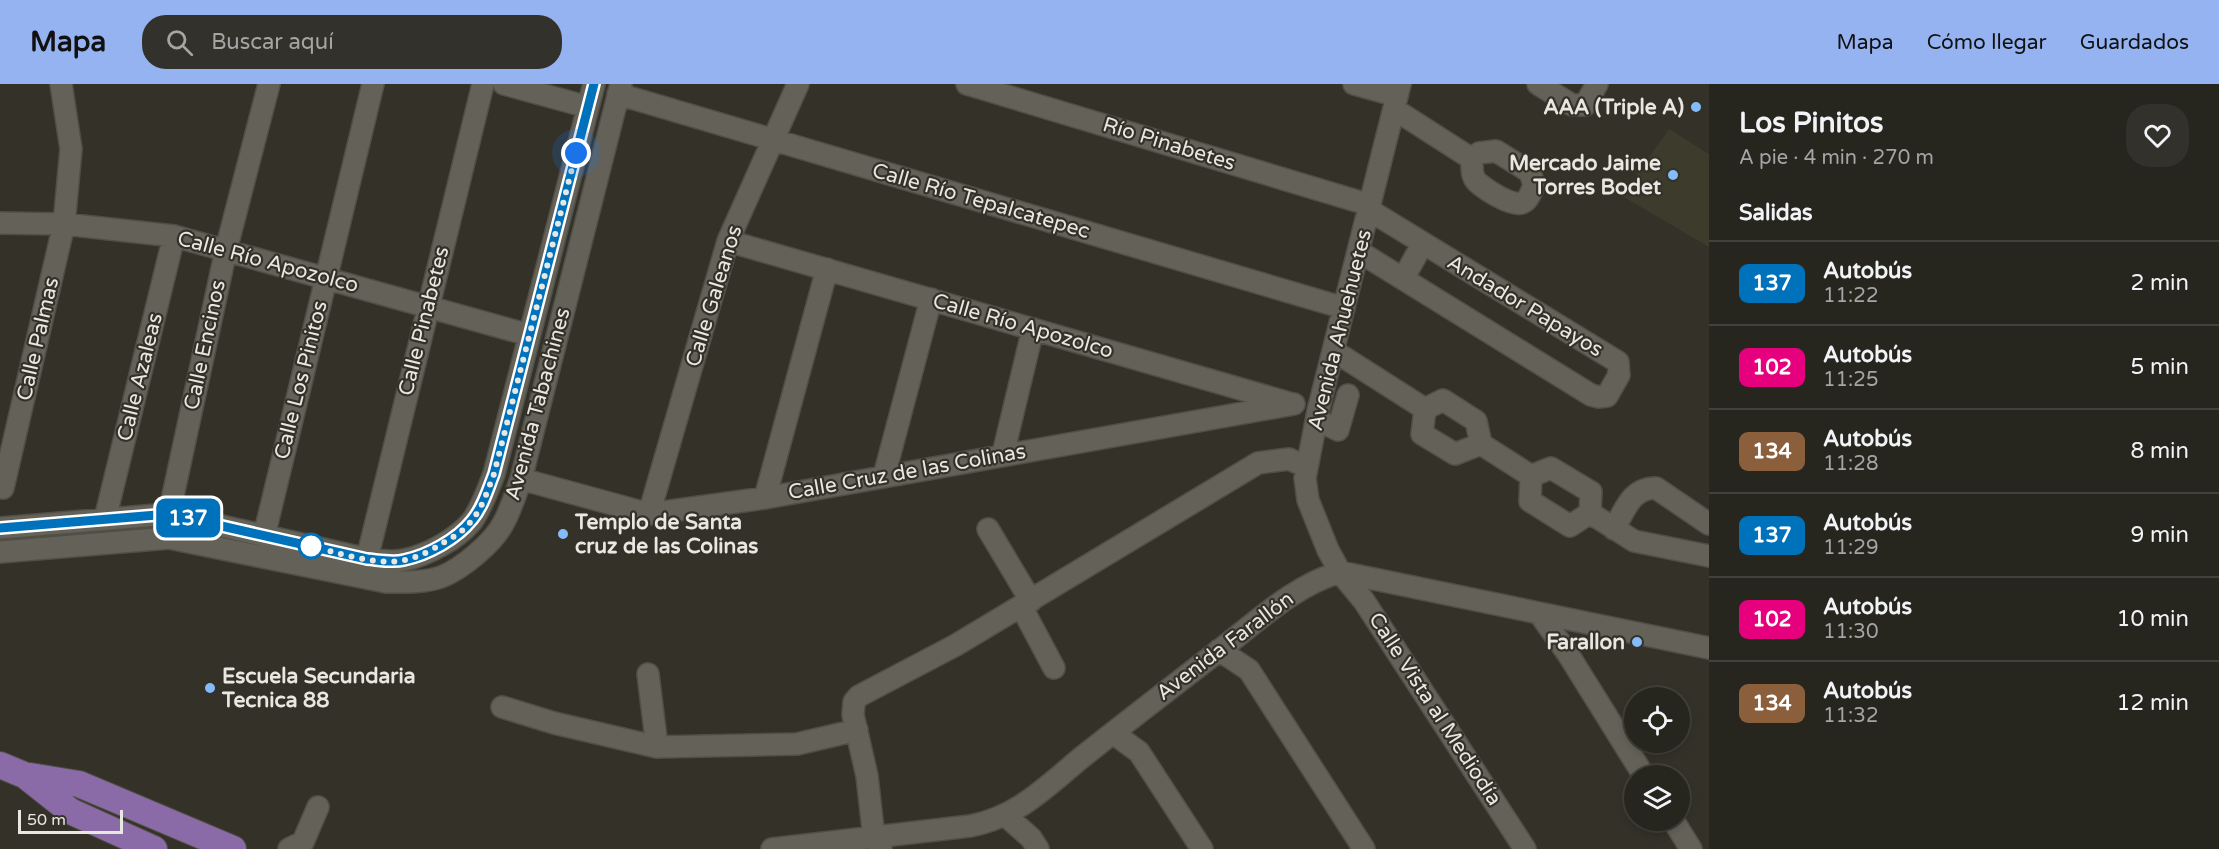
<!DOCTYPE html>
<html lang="es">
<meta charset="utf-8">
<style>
body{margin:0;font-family:"Varela Round",sans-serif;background:#32312b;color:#f1f3f6;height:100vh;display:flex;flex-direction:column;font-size:22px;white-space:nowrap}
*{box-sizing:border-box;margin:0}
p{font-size:20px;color:#a4a5a4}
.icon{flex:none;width:33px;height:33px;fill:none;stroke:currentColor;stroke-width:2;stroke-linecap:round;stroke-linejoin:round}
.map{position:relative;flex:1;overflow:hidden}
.side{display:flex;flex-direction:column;background:#26251e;width:510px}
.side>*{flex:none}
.badge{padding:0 12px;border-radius:9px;font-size:21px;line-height:39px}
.buttons{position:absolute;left:1624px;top:603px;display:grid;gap:12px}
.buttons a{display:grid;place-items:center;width:66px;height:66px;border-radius:50%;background:#26251e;box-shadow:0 3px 9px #0003,0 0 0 2px #42423c;font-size:30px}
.scale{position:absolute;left:18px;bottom:15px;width:105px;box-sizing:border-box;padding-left:6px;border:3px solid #e8e7e1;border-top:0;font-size:16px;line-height:21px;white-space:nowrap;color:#e8e7e1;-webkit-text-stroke:4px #333128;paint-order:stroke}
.you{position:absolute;width:30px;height:30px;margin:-15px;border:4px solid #fff;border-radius:50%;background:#1a73e8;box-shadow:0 0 0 9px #1a73e833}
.map>.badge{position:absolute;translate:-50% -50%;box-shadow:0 0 0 3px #fff}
h2{padding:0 30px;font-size:22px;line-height:54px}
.round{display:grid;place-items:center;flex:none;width:63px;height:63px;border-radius:24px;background:#32312b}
.overview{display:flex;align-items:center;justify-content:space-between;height:102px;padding:0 30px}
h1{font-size:28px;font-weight:700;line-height:45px}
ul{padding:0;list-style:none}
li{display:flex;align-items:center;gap:18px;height:84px;padding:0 30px;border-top:2px solid #42423c}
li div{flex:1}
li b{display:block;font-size:22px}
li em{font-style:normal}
li .badge{min-width:66px;font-weight:700;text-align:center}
header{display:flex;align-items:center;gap:36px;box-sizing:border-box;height:84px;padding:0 30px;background:#95b2f1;color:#111}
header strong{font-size:28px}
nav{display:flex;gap:33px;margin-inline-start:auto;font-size:21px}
.search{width:420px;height:54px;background:#32312b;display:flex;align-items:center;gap:15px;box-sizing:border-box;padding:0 21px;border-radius:24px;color:#a4a5a4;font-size:22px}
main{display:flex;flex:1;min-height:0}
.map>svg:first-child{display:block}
</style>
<header>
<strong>Mapa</strong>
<div class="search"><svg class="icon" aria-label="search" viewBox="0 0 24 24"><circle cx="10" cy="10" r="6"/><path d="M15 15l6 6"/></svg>Buscar aquí</div>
<nav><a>Mapa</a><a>Cómo llegar</a><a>Guardados</a></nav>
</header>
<main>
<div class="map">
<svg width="1709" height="765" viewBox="0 0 1709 765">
<rect width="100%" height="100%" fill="#333128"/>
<path fill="#3d3b2c" d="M1669,45L1709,70V163L1622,112Z"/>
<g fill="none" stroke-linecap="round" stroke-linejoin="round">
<g stroke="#504f47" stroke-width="24">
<path id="minor" d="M504,0L588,23
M967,0L1370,121
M1354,0L1397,12
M1400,0L1318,327L1305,394L1308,416L1328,466L1340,488L1364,517L1525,765
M1538,0L1572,21H1585L1597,0
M618,10L1344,224
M1394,25L1472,75
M1496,67L1530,88L1534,101C1532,106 1529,115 1524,118C1514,125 1485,105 1477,98C1471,92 1472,83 1472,75L1479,69Z
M0,139L64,140L174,152L529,251
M728,157L1289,319
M1358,167L1591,311L1599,313L1607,312L1619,291L1618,278L1369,126
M1403,195L1423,159
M1334,267L1425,325
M1425,325L1443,316L1476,337L1481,360L1531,392
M1425,325L1422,350L1455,370L1481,360
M1317,336L1338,346L1348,311
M1003,370L1033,245
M884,392L931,215
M1531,392L1530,417L1570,442L1590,429
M1531,392L1551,384L1591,408L1590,429
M521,395L649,430L765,414L1294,320
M3,404L64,140L71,65L61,0
M765,414L827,185
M1590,429L1634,457L1709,472
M649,430L728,157L798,0
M105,435L174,152
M0,444L169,430L367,475C379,476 392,479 404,476C428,471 457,455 472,437C482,423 488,405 494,390L594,0
M169,444V430L226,166L269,0
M988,445L1031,517
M1614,445C1625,426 1631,404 1656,404L1709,440
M264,452L373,0
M0,468L169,454L386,498C404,498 424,499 441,493C462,485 494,458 504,438C511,425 516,409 521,395L621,0
M367,475L483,0
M1021,522L1054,584
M1539,529L1568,570L1644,692
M1219,566L1249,586L1364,765
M648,590L657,663
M502,623L554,639L657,663L797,660L857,646
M1113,649L1139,668L1202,765
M1006,732L1031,754L1038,765
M1673,736L1691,765
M881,764L874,754L867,692L853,631L854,618L859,612L956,561L1258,379L1289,375L1307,383
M289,765L303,758L318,723
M772,765L970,742C1017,733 1045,704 1081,674C1129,636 1177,599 1225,562C1261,534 1296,501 1340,488L1709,564"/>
</g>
<g stroke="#504f47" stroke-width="28">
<path id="major" d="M0,681L24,691L79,700L233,765
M27,693L70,727L154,765"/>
</g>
<use href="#minor" stroke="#646258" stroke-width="21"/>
<use href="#major" stroke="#8b6ba7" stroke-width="26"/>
</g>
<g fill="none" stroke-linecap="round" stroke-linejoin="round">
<g stroke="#fff" stroke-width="14">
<path id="line" d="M0,444L169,430L367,475C379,476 393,479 404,476C428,471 457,455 472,436C483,423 488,405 494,390L594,0"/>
</g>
<use href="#line" stroke="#0072bc" stroke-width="9"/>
<path stroke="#e8e7e1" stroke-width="6" stroke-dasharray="0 10.8" d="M311,462L305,461C333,467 378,483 405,476C419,473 432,466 443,459C454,453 465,446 472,436C483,423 488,405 494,390L576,69"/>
</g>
<g fill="#86bbfb" stroke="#333128" stroke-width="2">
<circle cx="1696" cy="23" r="6"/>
<circle cx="1673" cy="91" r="6"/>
<circle cx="563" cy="450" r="6"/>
<circle cx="1637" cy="558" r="6"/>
<circle cx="210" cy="604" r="6"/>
</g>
<circle fill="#fff" stroke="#0072bc" stroke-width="3" cx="311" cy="462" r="12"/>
<g text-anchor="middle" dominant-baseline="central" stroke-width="4.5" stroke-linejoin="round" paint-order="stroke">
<g font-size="21" font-weight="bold" fill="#e8e7e1" stroke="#333128" text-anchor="end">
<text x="1684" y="23">AAA (Triple A)</text>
<text x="1661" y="79">Mercado Jaime<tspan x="1661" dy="24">Torres Bodet</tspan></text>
<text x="575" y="438" text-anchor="start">Templo de Santa<tspan x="575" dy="24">cruz de las Colinas</tspan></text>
<text x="1625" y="558">Farallon</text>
<text x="222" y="592" text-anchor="start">Escuela Secundaria<tspan x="222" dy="24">Tecnica 88</tspan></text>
</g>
<g font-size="21" fill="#e8e7e1" stroke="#333128">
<text transform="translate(1169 60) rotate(17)">Río Pinabetes</text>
<text transform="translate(981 117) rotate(16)">Calle Río Tepalcatepec</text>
<text transform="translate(268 178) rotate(15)">Calle Río Apozolco</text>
<text transform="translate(714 212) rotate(-73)">Calle Galeanos</text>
<text transform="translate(1525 222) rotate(31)">Andador Papayos</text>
<text transform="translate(424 237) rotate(-76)">Calle Pinabetes</text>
<text transform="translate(1023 242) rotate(16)">Calle Río Apozolco</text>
<text transform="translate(1340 246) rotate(-76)">Avenida Ahuehuetes</text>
<text transform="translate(38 255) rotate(-77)">Calle Palmas</text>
<text transform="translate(205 261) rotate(-78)">Calle Encinos</text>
<text transform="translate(140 293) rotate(-76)">Calle Azaleas</text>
<text transform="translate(301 296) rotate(-76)">Calle Los Pinitos</text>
<text transform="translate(538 320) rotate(-75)">Avenida Tabachines</text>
<text transform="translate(907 388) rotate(-10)">Calle Cruz de las Colinas</text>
<text transform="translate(1225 562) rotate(-37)">Avenida Farallón</text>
<text transform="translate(1435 625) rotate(57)">Calle Vista al Mediodía</text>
</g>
</g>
</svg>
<div class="buttons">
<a><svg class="icon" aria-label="locate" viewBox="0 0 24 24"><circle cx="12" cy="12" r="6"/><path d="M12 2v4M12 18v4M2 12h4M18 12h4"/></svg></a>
<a><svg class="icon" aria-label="layers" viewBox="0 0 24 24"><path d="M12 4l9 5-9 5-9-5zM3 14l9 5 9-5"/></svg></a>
</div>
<div class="scale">50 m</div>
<div class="you" style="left:576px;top:69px"></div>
<b class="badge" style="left:188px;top:434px;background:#0072bc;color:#fff">137</b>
</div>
<section class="side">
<div class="overview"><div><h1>Los Pinitos</h1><p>A pie · 4 min · 270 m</p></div><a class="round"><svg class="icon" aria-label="heart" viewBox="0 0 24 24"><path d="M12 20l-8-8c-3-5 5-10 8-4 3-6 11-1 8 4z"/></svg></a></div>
<h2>Salidas</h2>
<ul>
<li><span class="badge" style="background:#0072bc;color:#fff">137</span><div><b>Autobús</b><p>11:22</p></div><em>2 min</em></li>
<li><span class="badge" style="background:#e6007e;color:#fff">102</span><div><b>Autobús</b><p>11:25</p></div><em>5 min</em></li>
<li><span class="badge" style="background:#8b5e3c;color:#fff">134</span><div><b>Autobús</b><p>11:28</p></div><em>8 min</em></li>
<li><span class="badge" style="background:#0072bc;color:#fff">137</span><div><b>Autobús</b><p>11:29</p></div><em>9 min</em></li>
<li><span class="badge" style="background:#e6007e;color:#fff">102</span><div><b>Autobús</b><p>11:30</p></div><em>10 min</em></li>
<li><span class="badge" style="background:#8b5e3c;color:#fff">134</span><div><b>Autobús</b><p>11:32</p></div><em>12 min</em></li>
</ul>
</section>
</main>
